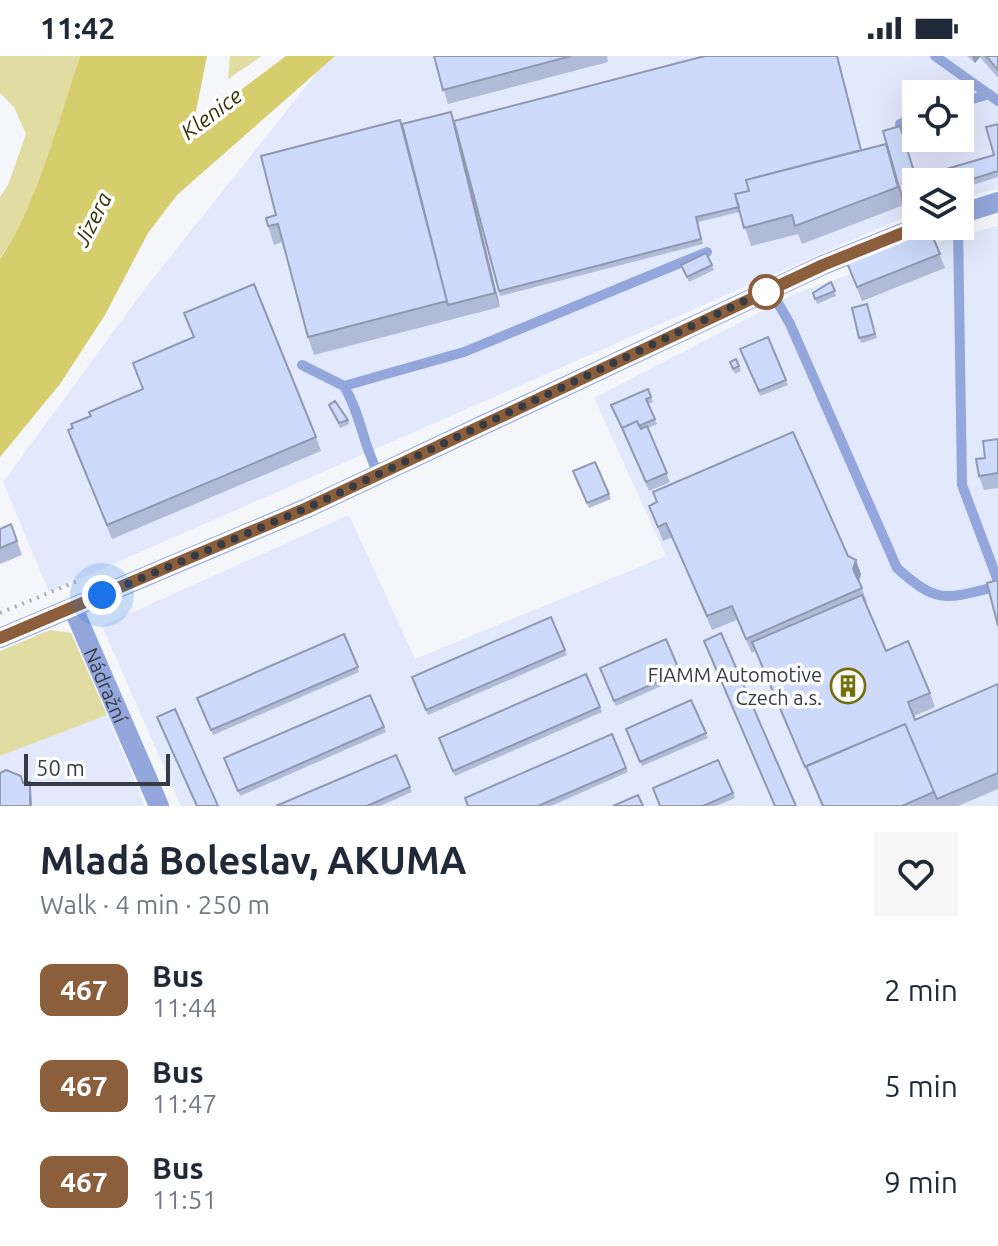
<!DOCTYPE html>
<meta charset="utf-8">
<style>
body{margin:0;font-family:Ubuntu,sans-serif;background:#f6f6f7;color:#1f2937;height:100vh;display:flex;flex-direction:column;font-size:30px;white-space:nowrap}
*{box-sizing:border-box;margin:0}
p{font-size:26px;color:#747a83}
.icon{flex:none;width:44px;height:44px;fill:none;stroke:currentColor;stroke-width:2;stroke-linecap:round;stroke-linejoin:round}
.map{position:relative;height:750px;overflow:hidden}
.drawer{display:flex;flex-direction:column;background:#fff;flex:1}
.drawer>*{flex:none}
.badge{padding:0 16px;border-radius:12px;font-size:28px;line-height:52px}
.tools{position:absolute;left:902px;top:24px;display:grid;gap:16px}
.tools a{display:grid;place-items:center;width:72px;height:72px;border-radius:0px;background:#fff;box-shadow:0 8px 32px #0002;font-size:40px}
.scale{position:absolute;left:24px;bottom:20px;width:146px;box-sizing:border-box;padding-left:8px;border:4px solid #373b44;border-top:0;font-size:22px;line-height:28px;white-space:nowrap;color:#373b44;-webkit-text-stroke:6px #fff;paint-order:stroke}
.you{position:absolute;width:40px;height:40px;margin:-20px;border:6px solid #fff;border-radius:50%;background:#1a73e8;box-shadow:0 0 0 12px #1a73e833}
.map>.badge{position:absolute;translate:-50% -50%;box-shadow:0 0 0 4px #fff}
.round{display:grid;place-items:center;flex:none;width:84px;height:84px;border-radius:0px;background:#f6f6f7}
.head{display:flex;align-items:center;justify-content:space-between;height:136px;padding:0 40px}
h1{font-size:38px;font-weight:600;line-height:60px}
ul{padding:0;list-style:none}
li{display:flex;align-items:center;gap:24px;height:96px;padding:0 40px}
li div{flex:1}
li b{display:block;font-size:30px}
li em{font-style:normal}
li .badge{min-width:88px;font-weight:700;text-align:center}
.status{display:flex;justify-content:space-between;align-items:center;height:56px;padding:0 40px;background:#fff;direction:ltr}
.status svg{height:22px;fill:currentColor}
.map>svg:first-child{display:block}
</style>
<div class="status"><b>11:42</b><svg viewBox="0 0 49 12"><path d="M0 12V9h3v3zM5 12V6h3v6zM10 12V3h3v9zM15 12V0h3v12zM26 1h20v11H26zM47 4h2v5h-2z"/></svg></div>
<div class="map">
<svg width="998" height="750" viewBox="0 0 998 750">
<rect width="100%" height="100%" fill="#f4f6fa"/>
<path fill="#e2e9fc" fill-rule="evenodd" d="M335,0H998V133L960,143V126H916V156L49,536L3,426L147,230L324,8ZM916,38H960V82H916Z
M998,170V750H181L102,570L349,459L415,603L666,500L594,342L797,237L960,179Z
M107,659L145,750H0V700Z"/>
<path fill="#e1dca2" d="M0,0H80C59,62 37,149 0,202V141L8,129L26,78L14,51L0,37Z
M230,0H262L228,23Z
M50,574L71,577L107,659L0,700V595Z"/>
<path fill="#d6cd6c" d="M80,0H207L193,70L286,0H335L177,139L148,177L105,259L60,328L0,401V203C37,149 59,62 80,0Z"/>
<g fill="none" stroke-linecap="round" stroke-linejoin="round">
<path stroke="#acaeb4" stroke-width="4" stroke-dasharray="2 6" stroke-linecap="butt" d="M0,557L80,524"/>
<path stroke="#93a7dc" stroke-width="10" d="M935,0L998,45
M960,47L989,38
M900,68L916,62
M958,170L962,429L998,525
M770,233L790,268L897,512C938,549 946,543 998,530
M302,309L344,330L464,296L707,196
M344,330C362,361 362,387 379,419"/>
<path stroke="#93a7dc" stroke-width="20" id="s1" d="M73,552L159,750"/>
<path stroke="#93a7dc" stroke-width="20" d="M960,158L998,146
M0,582L307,452L823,209L920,170"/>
</g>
<path fill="#b0bbd8" d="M434,0H607L608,6L448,48Z
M967,0H998V22L980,1L975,7Z
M454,65L862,94L916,122L994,99L998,68V121L960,133V126H916V147L905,150L904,149L802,188L798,178L751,190L740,156L698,166L703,188L500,240L464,101L500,251L314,299L308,281L283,186L274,189L268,170L276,159L402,68Z
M930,174L945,212L862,245L847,207Z
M706,197L714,214L689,226L683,213Z
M831,226L836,240L817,248L813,237Z
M867,248L877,282L861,287L852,252Z
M768,281L788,329L760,340L740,293Z
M736,303L741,315L735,318L730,306Z
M648,333L653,346L648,348L657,368L648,372L670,426L649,435L611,349Z
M329,349L348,364L349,368L340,372Z
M91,360L316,381L321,395L112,483L68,374Z
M998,383V432L984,434L979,420L985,402Z
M595,406L611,443L589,452L573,415Z
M649,450L848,500L861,518L859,525L867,546L865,547L886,595L930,637L935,651L914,660L915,664L998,628V733L958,750H822L755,595L752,597L737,564L712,574L672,481L663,485Z
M11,468L22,499L0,508V473Z
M551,561L567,599L428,659L412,621Z
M344,578L359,616L213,679L197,642Z
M666,583L682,621L616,650L600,612Z
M586,618L602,656L455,720L439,682Z
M370,639L386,676L240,740L224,702Z
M691,644L708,682L642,710L626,673Z
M612,678L628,716L551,750H468Z
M396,699L412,736L380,750H276Z
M718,704L735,742L716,750H660Z"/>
<path fill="#9099b0" d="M972,0H980V1L975,7Z
M451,56L456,70L500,251L495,237Z
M856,504L861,518L858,527L853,513Z
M30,726L31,731L32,750H30Z"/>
<path fill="#cddafb" stroke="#9099b0" stroke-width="2" d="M434,0H571L443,34Z
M705,0H837L861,94L746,124L749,135L735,138L739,151L696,161L701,183L499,235L454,65Z
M986,0H998V14Z
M451,56L495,237L448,249L402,68Z
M400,64L447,245L308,281L278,168L268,170L266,162L276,159L261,100Z
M998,68V115L960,127V126H916V141L903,145L883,75L900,70L916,122L994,99L986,71Z
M886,88L898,131L795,170L792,159L744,172L735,138L749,135L746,124Z
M930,174L940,198L857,231L847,207Z
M706,197L712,209L687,221L681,209Z
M831,226L835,235L815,243L813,237Z
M254,228L316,381L107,469L68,374L73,372L71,368L91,360L89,356L143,333L133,307L194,281L184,257Z
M867,248L875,278L859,282L852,252Z
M768,281L786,324L759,335L740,293Z
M736,303L739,310L733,313L730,306Z
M648,333L651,341L646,343L655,363L639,370L637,365L622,372L624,376L611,349Z
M335,345L348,364L339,367L329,349Z
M637,365L641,373L647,370L667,417L646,426L622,372Z
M793,376L848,500L856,504L853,513L862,532L746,583L732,550L707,560L666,467L658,471L649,450L657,446L653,436Z
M998,383V417L979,420L976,403L985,402L983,385Z
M595,406L609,438L587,447L573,415Z
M11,468L17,485L0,492V473Z
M998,524V570L987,527Z
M862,539L886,595L908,585L930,637L908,646L915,664L998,628V717L937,743L905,668L805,711L752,586Z
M551,561L565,594L426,654L412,621Z
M721,577L796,750H775L704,585Z
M344,578L358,611L211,674L197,642Z
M666,583L680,616L614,645L600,612Z
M586,618L600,651L453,715L439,682Z
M370,639L384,671L238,735L224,702Z
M691,644L706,677L640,706L626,673Z
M175,653L218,750H197L157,661Z
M905,668L934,736L902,750H823L806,710Z
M612,678L626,712L538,750H468L465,742Z
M396,699L410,731L367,750H276Z
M718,704L733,737L703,750H660L653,732Z
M6,714L21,720L23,727L30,726V750H0V717Z
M638,739L643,750H613Z"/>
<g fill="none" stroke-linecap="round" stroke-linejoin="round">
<g stroke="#fff" stroke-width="18">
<path id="line" d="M0,582L307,452L823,209L920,170"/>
</g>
<use href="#line" stroke="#8b5e3c" stroke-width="12"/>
<path stroke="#373b44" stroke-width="8" stroke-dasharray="0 14.4" d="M102,539L307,452L770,233L766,236"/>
</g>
<defs>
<g id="building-ring" transform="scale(1.8)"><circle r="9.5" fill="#fff" stroke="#766e0d" stroke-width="1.5"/><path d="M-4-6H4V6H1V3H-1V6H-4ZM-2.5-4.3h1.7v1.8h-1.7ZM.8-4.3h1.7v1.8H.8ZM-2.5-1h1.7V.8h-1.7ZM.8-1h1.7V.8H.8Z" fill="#766e0d"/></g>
</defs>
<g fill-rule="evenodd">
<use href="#building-ring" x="848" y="630"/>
</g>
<circle fill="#fff" stroke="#8b5e3c" stroke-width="4" cx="766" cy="236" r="16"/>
<g text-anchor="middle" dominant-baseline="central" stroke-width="7" stroke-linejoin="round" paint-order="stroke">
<g font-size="20" fill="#373b44" stroke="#fff" text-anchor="end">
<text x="822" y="618">FIAMM Automotive<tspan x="822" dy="23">Czech a.s.</tspan></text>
</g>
<g font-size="20" fill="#373b44" stroke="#fff">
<text stroke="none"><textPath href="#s1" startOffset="84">Nádražní</textPath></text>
</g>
<g font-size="22" font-style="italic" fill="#353105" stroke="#fff">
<text transform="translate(211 57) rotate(-37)">Klenice</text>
<text transform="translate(92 163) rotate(-63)">Jizera</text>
</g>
</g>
</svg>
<div class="tools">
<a><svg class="icon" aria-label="locate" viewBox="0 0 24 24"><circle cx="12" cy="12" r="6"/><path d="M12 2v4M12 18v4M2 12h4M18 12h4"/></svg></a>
<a><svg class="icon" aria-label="layers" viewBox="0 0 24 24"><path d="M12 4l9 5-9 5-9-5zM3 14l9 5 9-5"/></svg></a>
</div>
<div class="scale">50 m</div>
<div class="you" style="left:102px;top:539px"></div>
</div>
<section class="drawer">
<div class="head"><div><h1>Mladá Boleslav, AKUMA</h1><p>Walk · 4 min · 250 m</p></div><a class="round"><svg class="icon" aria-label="heart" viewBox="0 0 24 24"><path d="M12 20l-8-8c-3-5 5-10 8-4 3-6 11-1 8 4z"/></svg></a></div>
<ul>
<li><span class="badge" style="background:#8b5e3c;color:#fff">467</span><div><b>Bus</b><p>11:44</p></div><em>2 min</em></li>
<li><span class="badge" style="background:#8b5e3c;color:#fff">467</span><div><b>Bus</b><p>11:47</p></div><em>5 min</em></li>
<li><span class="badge" style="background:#8b5e3c;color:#fff">467</span><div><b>Bus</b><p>11:51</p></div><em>9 min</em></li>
</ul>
</section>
